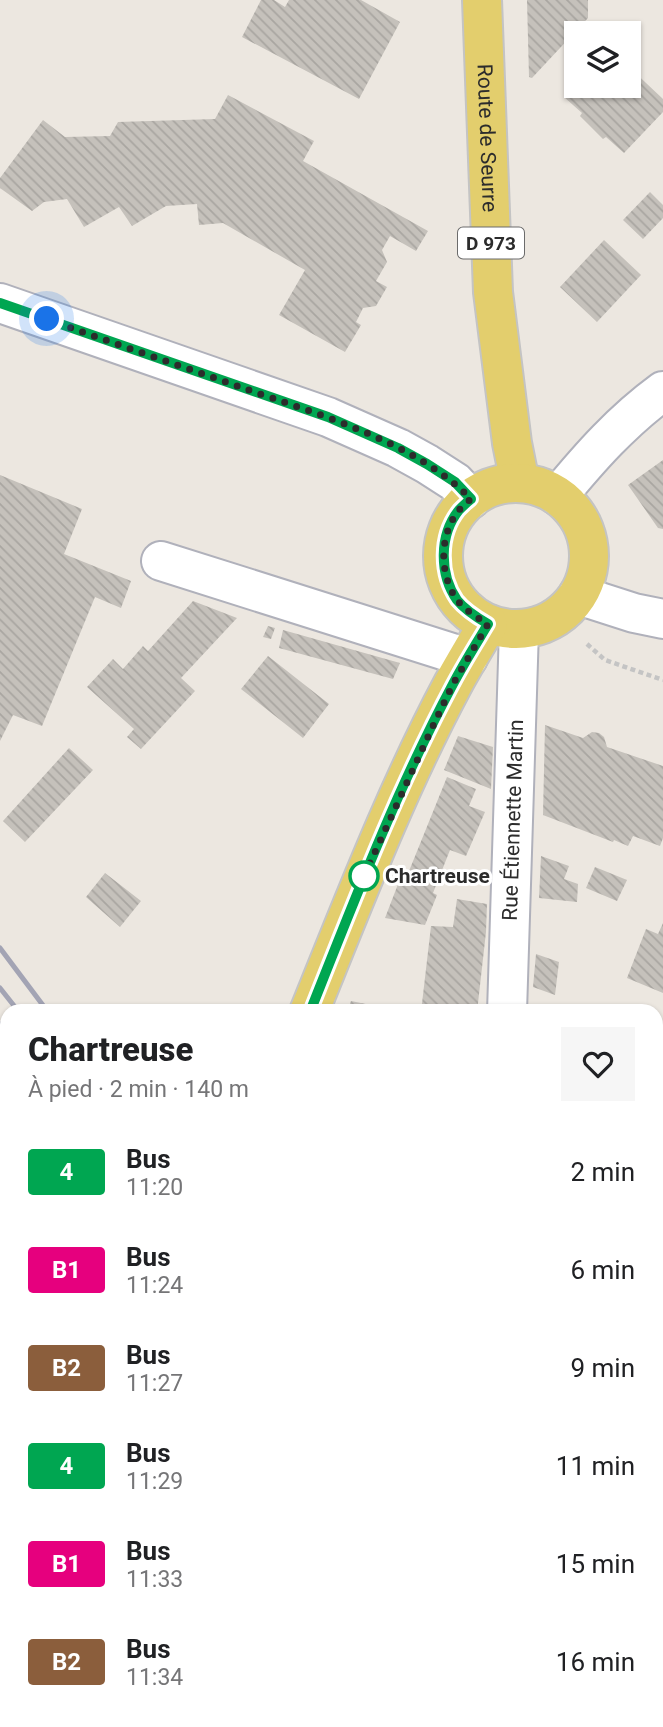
<!DOCTYPE html>
<html lang="fr">
<meta charset="utf-8">
<style>
body{margin:0;font-family:Roboto,sans-serif;background:#f6f6f6;color:#202124;height:100vh;display:flex;flex-direction:column;font-size:26px;white-space:nowrap}
*{box-sizing:border-box;margin:0}
p{font-size:23px;color:#757577}
.icon{flex:none;width:38px;height:38px;fill:none;stroke:currentColor;stroke-width:2;stroke-linecap:round;stroke-linejoin:round}
.map{position:relative;flex:1;overflow:hidden}
.side{position:absolute;left:0px;top:1004px;width:663px;height:723px;display:flex;flex-direction:column;background:#fff;border-radius:21px 21px 0 0;box-shadow:0 2px 5px #0004}
.side>*{flex:none}
.badge{padding:0 14px;border-radius:5px;font-size:24px;line-height:46px}
.controls{position:absolute;left:564px;top:21px;display:grid;gap:14px}
.controls a{display:grid;place-items:center;width:77px;height:77px;border-radius:0px;background:#fff;box-shadow:0 2px 5px #0004;font-size:35px}
.you{position:absolute;width:35px;height:35px;margin:-18px;border:5px solid #fff;border-radius:50%;background:#1a73e8;box-shadow:0 0 0 10px #1a73e833}
.map>.badge{position:absolute;translate:-50% -50%;box-shadow:0 0 0 4px #fff}
.round{display:grid;place-items:center;flex:none;width:74px;height:74px;border-radius:0px;background:#f6f6f6}
.head{display:flex;align-items:center;justify-content:space-between;height:119px;padding:0 28px}
h1{font-size:33px;font-weight:800;line-height:52px}
ul{padding:0;list-style:none}
li{display:flex;align-items:center;gap:21px;height:98px;padding:0 28px}
li div{flex:1}
li b{display:block;font-size:26px}
li em{font-style:normal}
li .badge{min-width:77px;font-weight:700;text-align:center}
.map>svg:first-child{display:block}
</style>
<div class="map">
<svg width="663" height="1727" viewBox="0 0 663 1727">
<defs>
<pattern id="building-back-hatch" width="6" height="6" patternUnits="userSpaceOnUse" patternTransform="scale(1.75)"><rect width="6" height="6" fill="#c5c1bb"/><path d="M-1 5l2 2M0 0l6 6M5-1l2 2" fill="none" stroke="#a9a6a1"/></pattern>
</defs>
<rect width="100%" height="100%" fill="#ece7e0"/>
<path fill="url(#building-back-hatch)" d="M261,0H274L285,7L289,0H361L400,22L359,99L242,37Z
M527,0H588V18L532,78L529,77Z
M628,66L663,99V112L624,153L606,137L603,139L580,116L582,113L564,97L575,86H628Z
M228,95L314,141L303,161L428,231L416,251L390,236L382,250L387,262L376,281L387,287L376,306L363,308L356,322L361,325L345,352L279,315L305,270L223,223L199,225L197,204L166,206L132,226L119,207L84,227L67,199L44,202L32,211L0,188V178L43,120L65,137L110,136L118,122L215,119Z
M650,192L663,205V218L643,239L623,220Z
M604,240L641,275L597,322L560,287Z
M663,460V529L658,528L628,485Z
M0,475L82,509L64,554L131,581L121,608L95,597L42,726L13,715L0,741Z
M193,601L237,618L181,678L195,691L141,749L127,737L134,729L87,687L113,659L123,669L143,646L148,651Z
M268,626L275,628L271,639L263,637Z
M283,630L400,663L393,679L279,648Z
M268,656L329,704L303,738L241,689Z
M545,725L583,738L592,732L599,733L604,737L607,747L663,766V838L660,846L633,836L628,846L614,840L613,842L543,815Z
M458,736L493,747L491,789L444,770Z
M69,748L93,770L25,842L3,821Z
M447,777L476,789L469,806L485,812L466,856L450,850L433,893L437,895L425,925L385,918L400,879L405,881Z
M541,856L569,866L564,879L578,884L577,902L539,898Z
M595,867L627,880L617,901L586,888Z
M105,873L141,901L120,927L86,897Z
M457,899L487,904L486,932L477,1012H421L431,926L453,927Z
M663,923V993L627,978L646,929L658,934Z
M536,954L559,962L555,995L533,987Z
M351,1001L395,1010V1012H347Z
M0,1141L7,1151V1174L0,1179Z
M7,1278V1357L0,1349V1283Z
M0,1428L7,1436V1447L0,1453Z
M663,1460V1497L656,1503V1466Z
M0,1547L7,1550V1595L0,1599Z
M656,1548L663,1559V1598L656,1602Z
M0,1633L5,1639L0,1651L7,1659V1682L0,1688Z"/>
<g fill="none" stroke-linecap="round" stroke-linejoin="round">
<g stroke="#b0b1bb" stroke-width="42">
<g id="minor">
<path d="M0,303L328,417L398,448L427,464L455,482L471,499"/>
<path d="M558,496C590,457 622,421 663,391"/>
<path d="M161,561L468,658"/>
<path d="M578,595L634,613L663,619"/>
<path id="s1" d="M507,1012L519,629"/>
<path d="M656,1221L663,1215"/>
<path d="M0,1386L7,1394"/>
<path d="M656,1647L663,1657"/>
</g>
</g>
<g stroke="#c4c4c4" stroke-width="42">
<g id="major">
<path id="s2" d="M482,0L493,292L512,443L520,483"/>
<circle cx="516" cy="556" r="73"/>
<path d="M309,1012C354,901 397,789 453,684C464,664 476,644 488,624"/>
<path d="M40,1727L42,1720"/>
</g>
</g>
<path stroke="#c4c4c4" stroke-width="4.5" stroke-dasharray="5 3.5" stroke-linecap="butt" d="M587,644L605,660L663,680"/>
<use href="#minor" stroke="#fff" stroke-width="38"/>
<use href="#major" stroke="#e3ce6d" stroke-width="38"/>
<path stroke="#a3a4b4" stroke-width="5" d="M0,948L48,1012
M0,988L19,1012
M0,1024L7,1033
M554,1720L560,1727
M583,1720L589,1727
M615,1720L620,1727"/>
</g>
<g fill="none" stroke-linecap="round" stroke-linejoin="round">
<g stroke="#fff" stroke-width="16">
<path id="line" d="M0,303L328,417L398,448L427,464L455,482L471,499C467,502 463,506 459,510C439,535 439,574 457,600C465,610 476,617 488,624C476,644 464,663 453,684C397,789 354,901 310,1012"/>
</g>
<use href="#line" stroke="#00a651" stroke-width="10"/>
<path stroke="#2c2c2c" stroke-width="7" stroke-dasharray="0 12.6" d="M47,319C112,343 178,365 243,388C317,414 416,442 471,499C467,502 463,506 459,510C439,535 439,574 457,600C465,610 476,617 488,624L453,684L432,728L364,876"/>
</g>
<circle fill="#fff" stroke="#00a651" stroke-width="3.5" cx="364" cy="876" r="14"/>
<g text-anchor="middle" dominant-baseline="central" stroke-width="6" stroke-linejoin="round" paint-order="stroke">
<rect fill="#fff" stroke="#6b6b6b" stroke-width="2" x="458" y="227.5" width="66" height="31" rx="5"/>
<g font-size="19" font-weight="bold" fill="#2c2c2c">
<text x="491" y="243">D 973</text>
</g>
<g font-size="21" fill="#2c2c2c" stroke="#fff">
<text stroke="none"><textPath href="#s2" startOffset="138">Route de Seurre</textPath></text>
<text stroke="none"><textPath href="#s1" startOffset="192">Rue Étiennette Martin</textPath></text>
</g>
<g font-size="21" font-weight="bold" fill="#2c2c2c" stroke="#fff" text-anchor="start">
<text x="385" y="876">Chartreuse</text>
</g>
</g>
</svg>
<div class="controls">
<a><svg class="icon" aria-label="layers" viewBox="0 0 24 24"><path d="M12 4l9 5-9 5-9-5zM3 14l9 5 9-5"/></svg></a>
</div>
<div class="you" style="left:47px;top:319px"></div>
<section class="side">
<div class="head"><div><h1>Chartreuse</h1><p>À pied · 2 min · 140 m</p></div><a class="round"><svg class="icon" aria-label="heart" viewBox="0 0 24 24"><path d="M12 20l-8-8c-3-5 5-10 8-4 3-6 11-1 8 4z"/></svg></a></div>
<ul>
<li><span class="badge" style="background:#00a651;color:#fff">4</span><div><b>Bus</b><p>11:20</p></div><em>2 min</em></li>
<li><span class="badge" style="background:#e6007e;color:#fff">B1</span><div><b>Bus</b><p>11:24</p></div><em>6 min</em></li>
<li><span class="badge" style="background:#8b5e3c;color:#fff">B2</span><div><b>Bus</b><p>11:27</p></div><em>9 min</em></li>
<li><span class="badge" style="background:#00a651;color:#fff">4</span><div><b>Bus</b><p>11:29</p></div><em>11 min</em></li>
<li><span class="badge" style="background:#e6007e;color:#fff">B1</span><div><b>Bus</b><p>11:33</p></div><em>15 min</em></li>
<li><span class="badge" style="background:#8b5e3c;color:#fff">B2</span><div><b>Bus</b><p>11:34</p></div><em>16 min</em></li>
</ul>
</section>
</div>
